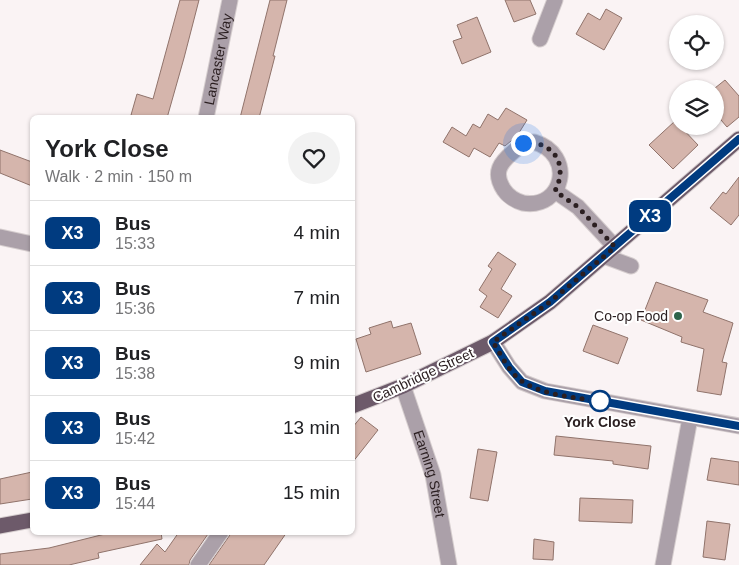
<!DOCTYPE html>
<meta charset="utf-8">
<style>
body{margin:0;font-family:Arial,sans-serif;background:#f2f2f2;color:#202124;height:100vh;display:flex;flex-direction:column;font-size:19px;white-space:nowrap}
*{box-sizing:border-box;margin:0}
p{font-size:16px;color:#757577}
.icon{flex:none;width:28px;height:28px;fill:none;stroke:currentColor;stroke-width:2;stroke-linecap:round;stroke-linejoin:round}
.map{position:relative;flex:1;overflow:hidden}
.panel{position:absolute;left:30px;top:115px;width:325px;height:420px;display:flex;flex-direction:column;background:#fff;border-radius:8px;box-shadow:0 1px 4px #0004}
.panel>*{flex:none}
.badge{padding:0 10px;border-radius:8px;font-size:18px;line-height:32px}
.controls{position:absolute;left:669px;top:15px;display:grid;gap:10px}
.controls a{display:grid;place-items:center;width:55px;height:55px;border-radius:50%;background:#fff;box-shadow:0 1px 4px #0004;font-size:25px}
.you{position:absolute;width:25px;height:25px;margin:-12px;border:4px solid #fff;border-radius:50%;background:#1a73e8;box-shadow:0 0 0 8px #1a73e833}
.map>.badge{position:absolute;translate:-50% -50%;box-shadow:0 0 0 2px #fff}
.round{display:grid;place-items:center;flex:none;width:52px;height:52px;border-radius:26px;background:#f2f2f2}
.head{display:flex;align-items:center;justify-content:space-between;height:85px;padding:0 15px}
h1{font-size:24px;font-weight:600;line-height:38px}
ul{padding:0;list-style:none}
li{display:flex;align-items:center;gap:15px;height:65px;padding:0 15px;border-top:1px solid #e0e0e0}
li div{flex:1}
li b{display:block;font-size:19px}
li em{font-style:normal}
li .badge{min-width:55px;font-weight:700;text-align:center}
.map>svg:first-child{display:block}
</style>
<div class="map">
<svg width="739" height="565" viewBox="0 0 739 565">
<rect width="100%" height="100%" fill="#faf3f4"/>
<path fill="#d5b5ac" stroke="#90736b" d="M180,0H199L184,58L167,118H141L131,115L137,94L153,99Z
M270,0H287L273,56H275L259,118H240Z
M505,0H530L536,14L514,22Z
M606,9L622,18L604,50L576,34L588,13L600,20Z
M477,17L491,52L462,64L453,41L462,38L457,25Z
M725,80L739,96V117L727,127L715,113V88Z
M506,108L527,120L517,136L505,146L499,143L490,157L474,148L469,157L443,142L452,127L466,136L473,124L480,128L488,114L498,120Z
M675,121L678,126H680L698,145L673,169L649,145Z
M0,150L32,162V186L0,173Z
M739,177V215L731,225L710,208L723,192L726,194Z
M498,252L516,264L501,289L512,296L498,318L480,307L487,296L479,290L492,269L488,266Z
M656,282L708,300L703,312L733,323L722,362L727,363L721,395L697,391L704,349L681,342L682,337L641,320Z
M391,321L393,328L411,323L421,354L366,372L356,339L371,334L369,328Z
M593,325L628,338L618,364L583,351Z
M361,417L378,430L352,463V428Z
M556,436L651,446L648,469L613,464V461L554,455Z
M478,449L497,452L488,501L470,498Z
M711,458L739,462V485L707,480Z
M32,472V499L0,504V479Z
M580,498L633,500L632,523L579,521Z
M707,521L730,524L725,560L703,557Z
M113,532H161L162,539L98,553L99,558L69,565H0V554L49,548Z
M179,532H205L208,534L190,560L189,565H140L157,544L165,552Z
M232,532H287L264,565H209Z
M534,539L554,542L553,560L533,559Z"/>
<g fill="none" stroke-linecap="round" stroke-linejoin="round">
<g stroke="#d5cdce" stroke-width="17">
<g id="minor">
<path d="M540,39L555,0"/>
<path id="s1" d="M206,118L230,0"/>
<path d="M534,142C576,154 564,210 523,203C516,201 508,196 504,190C492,172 501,162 514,151C517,149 520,145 523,144C526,142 531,142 534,142Z"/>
<path d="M555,191L578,207L615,247"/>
<path d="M0,237L32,244"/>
<path d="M604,256L631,266"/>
<path d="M493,342L509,367L522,382L545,391L739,426"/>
<path id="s2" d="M403,386L433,475L449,565"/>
<path d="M198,565L221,532"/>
<path d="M663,565L690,418"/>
</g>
</g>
<g stroke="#d5cdce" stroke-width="17">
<path id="major" d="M352,406L403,386L493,342L550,302L739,139
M0,526L32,520"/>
</g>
<use href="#minor" stroke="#aba0a9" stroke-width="15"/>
<use href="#major" stroke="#6d5a6a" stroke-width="15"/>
</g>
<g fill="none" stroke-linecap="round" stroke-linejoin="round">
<g stroke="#fff" stroke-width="11">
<path id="line" d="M739,139L550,302L493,342L509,367L522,382L545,391L739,426"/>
</g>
<use href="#line" stroke="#003b80" stroke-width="8"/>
<path stroke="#2b1f21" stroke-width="5" stroke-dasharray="0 9" d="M523,143C553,140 569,164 555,191L578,207L615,247L550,302L493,342C501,355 510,374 523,382C545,396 577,397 602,402L600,401"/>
</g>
<circle fill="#2d644b" stroke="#fff" stroke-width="2" cx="678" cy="316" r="5"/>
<circle fill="#fff" stroke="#003b80" stroke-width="2.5" cx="600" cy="401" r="10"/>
<g text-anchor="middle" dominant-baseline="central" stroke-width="4" stroke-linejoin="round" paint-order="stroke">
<g font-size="14" fill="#2b1f21" stroke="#fff">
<text stroke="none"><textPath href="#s1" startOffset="60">Lancaster Way</textPath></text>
<text transform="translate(423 375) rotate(-25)">Cambridge Street</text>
<text stroke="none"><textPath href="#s2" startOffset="92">Earning Street</textPath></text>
</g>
<g font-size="14" fill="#2b1f21" stroke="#fff" text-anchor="end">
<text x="668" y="316">Co-op Food</text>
</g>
<g font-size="14" font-weight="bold" fill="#2b1f21" stroke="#fff">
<text x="600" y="422">York Close</text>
</g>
</g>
</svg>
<div class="controls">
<a><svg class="icon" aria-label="locate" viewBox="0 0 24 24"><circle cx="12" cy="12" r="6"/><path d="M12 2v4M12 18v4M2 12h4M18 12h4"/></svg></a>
<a><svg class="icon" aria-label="layers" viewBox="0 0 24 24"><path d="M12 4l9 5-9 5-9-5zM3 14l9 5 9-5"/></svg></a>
</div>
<div class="you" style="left:523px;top:143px"></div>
<b class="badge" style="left:650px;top:216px;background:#003b80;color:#fff">X3</b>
<section class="panel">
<div class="head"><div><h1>York Close</h1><p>Walk · 2 min · 150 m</p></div><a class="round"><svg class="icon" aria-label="heart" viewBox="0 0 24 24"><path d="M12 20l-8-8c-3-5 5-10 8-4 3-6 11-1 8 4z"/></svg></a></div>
<ul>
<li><span class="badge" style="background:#003b80;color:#fff">X3</span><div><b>Bus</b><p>15:33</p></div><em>4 min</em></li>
<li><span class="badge" style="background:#003b80;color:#fff">X3</span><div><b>Bus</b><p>15:36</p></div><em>7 min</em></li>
<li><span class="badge" style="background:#003b80;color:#fff">X3</span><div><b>Bus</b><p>15:38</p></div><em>9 min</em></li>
<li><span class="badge" style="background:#003b80;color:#fff">X3</span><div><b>Bus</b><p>15:42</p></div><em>13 min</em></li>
<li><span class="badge" style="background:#003b80;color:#fff">X3</span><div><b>Bus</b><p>15:44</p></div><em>15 min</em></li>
</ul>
</section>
</div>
